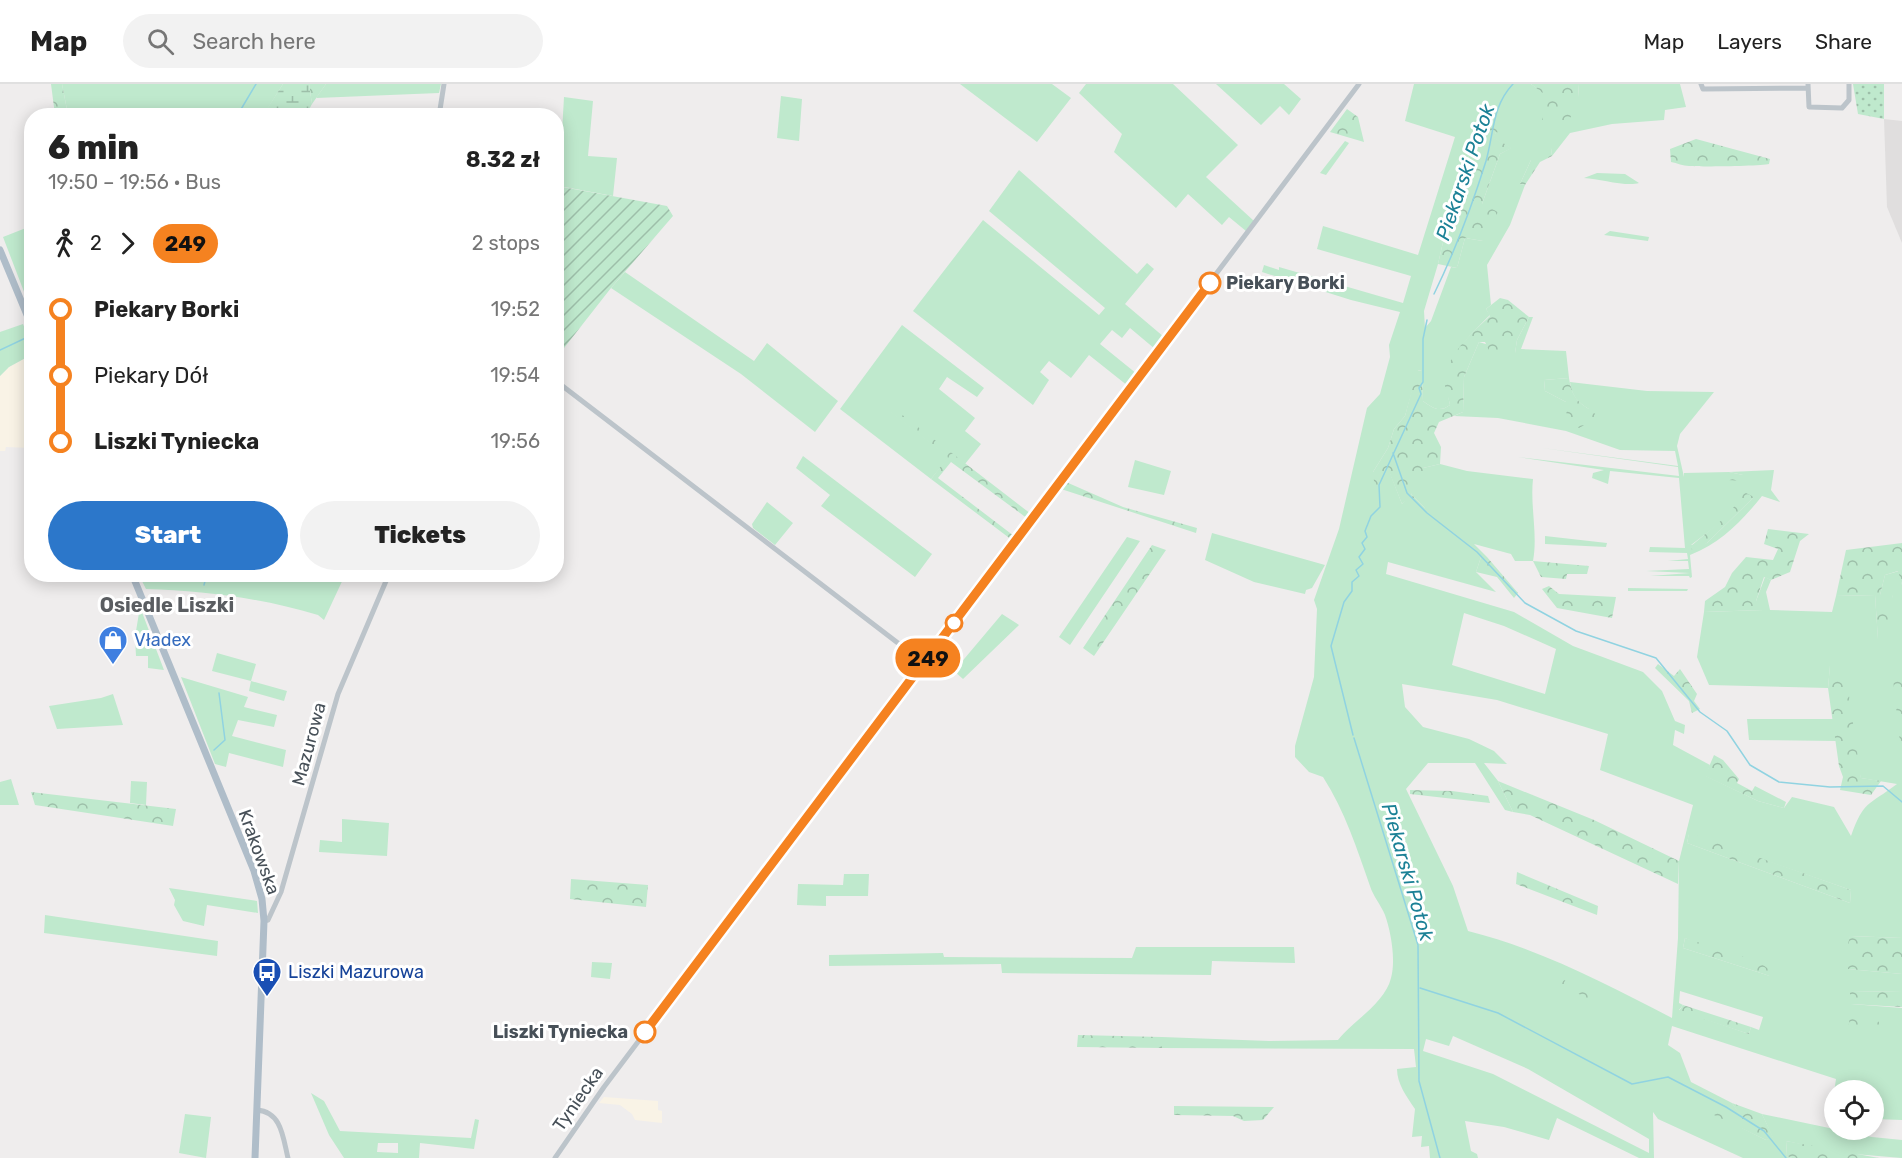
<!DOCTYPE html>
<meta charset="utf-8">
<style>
body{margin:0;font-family:Rubik,sans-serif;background:#f2f2f2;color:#222;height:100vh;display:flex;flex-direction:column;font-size:22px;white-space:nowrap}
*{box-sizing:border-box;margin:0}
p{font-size:20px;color:#767676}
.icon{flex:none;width:33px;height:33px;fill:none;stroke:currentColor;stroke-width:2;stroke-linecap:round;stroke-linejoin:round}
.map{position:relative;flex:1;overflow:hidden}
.side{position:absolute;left:24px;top:24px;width:540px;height:474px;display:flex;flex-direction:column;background:#fff;border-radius:24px;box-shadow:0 3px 15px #0003}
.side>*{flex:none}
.badge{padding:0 12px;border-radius:20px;font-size:21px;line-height:39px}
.controls{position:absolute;left:1824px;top:996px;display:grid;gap:12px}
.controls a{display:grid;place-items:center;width:60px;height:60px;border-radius:50%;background:#fff;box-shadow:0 3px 15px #0003;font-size:30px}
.map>.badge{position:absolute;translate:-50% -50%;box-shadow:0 0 0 3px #fff}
.legs{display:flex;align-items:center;gap:9px;height:66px;padding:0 24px;font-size:20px}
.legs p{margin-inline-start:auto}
.summary{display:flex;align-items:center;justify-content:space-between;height:102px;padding:0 24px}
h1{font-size:33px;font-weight:800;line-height:45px}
.primary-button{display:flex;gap:12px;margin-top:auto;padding:12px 24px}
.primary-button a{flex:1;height:69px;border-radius:36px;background:#2c77ca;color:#fff;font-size:24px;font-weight:800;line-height:69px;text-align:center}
.primary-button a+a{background:#f2f2f2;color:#222}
ul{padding:0 24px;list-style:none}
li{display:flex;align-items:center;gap:21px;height:66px;font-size:22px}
li i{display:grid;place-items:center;width:9px;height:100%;margin:0 8px;background:currentColor}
li i::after{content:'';width:15px;height:15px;margin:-8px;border:4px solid;border-radius:50%;background:#fff}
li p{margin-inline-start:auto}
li:first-child i{background:linear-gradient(#0000 50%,currentColor 0)}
li:last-child i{background:linear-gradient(currentColor 50%,#0000 0)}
header{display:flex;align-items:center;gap:36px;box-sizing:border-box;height:84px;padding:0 30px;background:#fff;border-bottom:2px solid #e0e0e0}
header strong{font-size:28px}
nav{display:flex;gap:33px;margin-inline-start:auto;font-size:21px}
.search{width:420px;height:54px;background:#f2f2f2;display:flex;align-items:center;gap:15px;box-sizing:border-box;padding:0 21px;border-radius:33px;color:#767676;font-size:22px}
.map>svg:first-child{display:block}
</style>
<header>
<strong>Map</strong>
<div class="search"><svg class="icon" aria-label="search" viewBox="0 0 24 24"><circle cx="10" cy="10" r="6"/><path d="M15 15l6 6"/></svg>Search here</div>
<nav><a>Map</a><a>Layers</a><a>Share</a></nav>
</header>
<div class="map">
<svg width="1902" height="1074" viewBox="0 0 1902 1074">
<defs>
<pattern id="forest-crowns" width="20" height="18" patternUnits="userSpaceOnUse" patternTransform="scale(1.5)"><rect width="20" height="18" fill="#bfe9cd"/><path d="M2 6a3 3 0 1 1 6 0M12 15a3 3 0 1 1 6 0" fill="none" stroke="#9dbfa9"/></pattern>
<pattern id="wetland-marsh" width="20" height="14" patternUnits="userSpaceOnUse" patternTransform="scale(1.5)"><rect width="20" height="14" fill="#bfe9cd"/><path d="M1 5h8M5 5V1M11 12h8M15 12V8" fill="none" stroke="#9dbfa9"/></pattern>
<pattern id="park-dots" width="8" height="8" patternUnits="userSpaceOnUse" patternTransform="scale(1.5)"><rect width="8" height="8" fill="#bfe9cd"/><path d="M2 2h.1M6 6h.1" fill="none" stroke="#9dbfa9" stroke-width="1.8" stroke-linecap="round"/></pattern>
<pattern id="garden-furrows" width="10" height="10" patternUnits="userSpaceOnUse" patternTransform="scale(1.5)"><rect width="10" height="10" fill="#bfe9cd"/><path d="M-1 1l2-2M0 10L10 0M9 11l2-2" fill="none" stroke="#9dbfa9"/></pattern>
</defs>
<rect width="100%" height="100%" fill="#efeded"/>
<path fill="#f9f3e6" d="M31,271V364L6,363L5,367H0V292L9,283Z
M604,1013L658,1017V1026L662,1027V1039L635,1036L632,1030L620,1021L599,1019Z"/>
<path fill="#e0dede" d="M1884,35L1902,37V159L1887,123Z"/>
<path fill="#bfe9cd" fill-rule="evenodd" d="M62,0H283L263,32L68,31Z
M326,0H441L439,9L316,14Z
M960,0H1052L1071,14L1037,58Z
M1086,0H1173L1238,61L1206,93L1254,137L1246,147L1229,133L1222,141L1188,110L1176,124L1114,68L1122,50L1079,9Z
M1216,0H1284L1301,15L1289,31L1280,22L1261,41Z
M1414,0H1531L1545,10L1579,13L1578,0H1680L1686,23L1665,26L1664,36L1612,40L1570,49L1552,72L1551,64L1531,76L1520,100L1525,101L1510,141L1487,181L1491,221L1486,225L1490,231C1462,259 1440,279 1450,321C1439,329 1433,324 1423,317L1422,287L1418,286L1405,332L1394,345L1388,364L1373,388L1390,389L1402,420L1407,415L1425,424L1411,410L1423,384L1440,380L1467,387L1533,395C1530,422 1538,451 1533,477H1515L1511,470L1474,460L1487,473H1481L1476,488L1496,508L1388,478L1386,490L1514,528L1573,562L1643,588L1662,607L1675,637L1685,641L1684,650L1675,646L1673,661L1710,681L1706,692L1758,717L1784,724L1792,713L1834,723L1851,752C1864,716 1868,722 1897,700L1861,694L1830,582L1828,604L1709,601L1697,573L1704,528L1763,526L1756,517L1765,493L1771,496L1766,508L1770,526L1832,528L1836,512L1875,511L1878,555L1893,511H1880L1885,491L1899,487L1902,501V854L1850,852L1848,885L1902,890V907L1850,908L1851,920L1902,924V1036L1874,1035V1006H1834V1016L1833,1015L1836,995L1672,942L1668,961L1680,969L1691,998L1732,1019L1744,1036L1742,1044L1766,1056L1773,1054L1762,1030L1872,1053L1902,1056V1074L1842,1069L1786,1057L1787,1072L1792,1074H1743L1658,1035L1653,1028L1654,1074H1639L1557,1034L1549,1056L1504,1043L1465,1037L1471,1067L1477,1070L1478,1074H1430L1429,1062L1421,1063L1422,1052L1412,1053L1415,1025C1407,1013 1397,1000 1397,985L1416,983L1414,965L1162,964V953L1269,957L1338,956C1353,937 1385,919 1391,894C1396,876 1391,848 1385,831C1381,821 1373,812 1370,802C1357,765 1345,727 1323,693L1309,688L1295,673V662L1314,593L1317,525L1314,516L1339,445L1367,324L1380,310L1390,273L1389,261L1400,228L1351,216L1262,188L1264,181L1279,186V183L1403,219L1411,192L1317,165L1323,142L1418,171L1455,53L1405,37ZM1479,30L1496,48L1493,54L1511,64L1500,70L1482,120L1483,157L1465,154L1457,184L1451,183L1431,237L1425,244L1424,227L1438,180L1452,119L1474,58ZM1464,529L1504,542L1556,565L1545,610L1452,581ZM1402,600L1497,616L1608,650L1600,686L1693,721L1679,777L1678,854L1672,934C1606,900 1540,865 1468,847L1453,802L1406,705L1428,679H1475L1505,726L1513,728L1498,697L1484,679L1507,680L1494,667L1469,655L1423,643L1405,623ZM1689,750L1851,806L1850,819L1687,759ZM1685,854L1770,892L1683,864ZM1680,907L1763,933L1759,946L1751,943L1749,950L1679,926L1683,921L1679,919ZM1453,952L1528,985L1649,1055V1069L1493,990L1423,967L1426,955L1449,962Z
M781,12L802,15L799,57L777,54Z
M564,13L593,17L588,72L617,74L613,112L559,102Z
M1345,57L1349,59L1326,91L1320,89Z
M1019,86L1137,190L1147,179L1154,185L1125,220L1164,253L1155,265L1130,244L1122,254L1112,246L1100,260L1137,290L1128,302L1089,271L1071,294L1049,277L1040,288L1049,296L1033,321L913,227L983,136L1099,231L1105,224L989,127Z
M1597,89L1625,90L1639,99C1627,103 1600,95 1584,94Z
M31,142V226L3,153Z
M1610,147L1649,153L1648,157L1604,151Z
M625,188L754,277L767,259L838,317L815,348L741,290L611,204Z
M1529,233H1533L1521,265L1566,267L1569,294L1544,296L1545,307L1566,318L1589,325C1577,318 1572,312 1570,298L1647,307L1714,308L1680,350L1677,362L1684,393L1743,391L1729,388L1774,386L1771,406L1780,418L1762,412C1741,438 1722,458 1690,471L1692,493L1690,494L1689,492H1650L1690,489L1646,487L1689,485L1688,477H1668L1688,475L1687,469L1649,468L1650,463L1685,464L1679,394L1610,387L1608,400L1592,394L1593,389L1604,386L1518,373L1679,392L1678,383L1542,364L1678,382L1675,367L1620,366L1566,347L1498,334L1454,332L1463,328L1464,293L1479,258L1515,269L1517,256ZM1754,413L1707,459L1691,461Z
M23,240L31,260V271L9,283L0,292V248Z
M902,241L984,304L977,313L947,293L939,305L975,334L965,347L981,360L965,380L892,324L890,327L949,373L931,395L840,325Z
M803,372L932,470L915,493L821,422L830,411L796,384Z
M1135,376L1171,387L1164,411L1128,403Z
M767,418L793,439L775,461L753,444L752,440Z
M1212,449L1325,481L1312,504L1306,506L1305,510L1254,498L1205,476Z
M1545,452L1607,459L1606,463L1545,460Z
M1127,453L1140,457L1070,561L1059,553Z
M139,491H345L324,536L318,531C262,514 204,507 146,505Z
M1628,504L1688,505L1687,507H1628Z
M140,523L164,586L148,584V572H136L135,553Z
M1002,530L1019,541L963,595L954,587Z
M217,569L256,580L251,597L287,607L284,617L249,607L251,597L212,587Z
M181,593L248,613L244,623L277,631L274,643L238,636L232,652L286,666L283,683L229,669L226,683L215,680Z
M113,610L123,641L57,645L49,622L101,614Z
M1747,635H1834L1837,657L1749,656Z
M11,695L19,721H0V698Z
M131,697L147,698L146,721L130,719Z
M342,735L389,739L387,772L319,768L320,756L342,758Z
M844,790H869L868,812H826V822L797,821L798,800L843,801Z
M169,804L257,817L258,829L207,821L204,842L183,837L174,821L175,816Z
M45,831L218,857L217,872L44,849Z
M1136,863H1294L1295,879L1212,877L1211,891L1002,889L1001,880L829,882V871L943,869L944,873L1132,874Z
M592,878L612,879L610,895L591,893Z
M311,1009L324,1017L340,1047L471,1054L475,1035L479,1036L474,1065L420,1059L419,1074H344L329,1051ZM398,1059V1069L377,1068L378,1059Z
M185,1030L211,1033L206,1074L179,1069Z"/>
<path fill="url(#forest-crowns)" d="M51,0H62L68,31H55Z
M309,0H326L312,20Z
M1531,0H1578L1579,13L1566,44L1542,37L1544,10Z
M1347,25L1358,33L1364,58L1330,48Z
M1479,30L1510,44L1508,51L1496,48L1494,54L1512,64L1500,70L1482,120L1498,128L1483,157L1465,154L1457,184L1438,180L1452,119L1474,58Z
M1696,55L1770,75L1769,80C1762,82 1700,83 1689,82C1683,82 1677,79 1671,78L1670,65Z
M1551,64L1552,72L1540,78L1525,101L1520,100L1531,76L1530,65Z
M1500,214L1508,216L1529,233L1517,256L1515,269L1491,271L1485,258H1479L1464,293L1463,328L1439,338L1434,349L1441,363L1440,380L1423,384L1425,399L1411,410L1425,424L1423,426L1407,416L1402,420L1390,390L1380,408L1375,406L1373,388L1388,364L1394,345L1405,332L1417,286L1422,287L1423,317C1433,324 1439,329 1450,321C1449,315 1446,308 1445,302C1443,273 1472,249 1490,232L1486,225Z
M1569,294C1573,319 1581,318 1599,333L1579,344L1567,340L1566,318L1545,307L1544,296Z
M892,323L1031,430L1028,435L951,378L938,394L1014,452L1012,456L931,395L948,373L889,327Z
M1729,388L1743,391V397L1684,393V389Z
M1066,398L1123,423L1197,444L1196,449L1061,405Z
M1744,408L1754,413L1707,459L1692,466L1691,462L1729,430Z
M1768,445L1809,450L1800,457L1790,488L1771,496L1764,493L1756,517L1764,518L1763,526L1704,528L1705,517L1725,503L1732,489L1746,473L1773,476L1778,465L1764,460Z
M1902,459V501L1898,487L1885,491L1880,511H1893L1885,555L1878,556L1875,511L1836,512L1846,466Z
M1152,461L1166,466L1094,572L1083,564Z
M1481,473H1487L1518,509L1514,514L1497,493L1476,488Z
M1533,477L1589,482L1587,490H1567L1566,495L1541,493Z
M1549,502L1559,510L1616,513L1612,534L1557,524L1542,505Z
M1658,580L1674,592L1680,585L1697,610L1694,617L1700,625L1692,629L1689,617L1655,584Z
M1830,581L1847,598L1861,694L1881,697L1871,711L1840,706L1843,693L1839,682L1828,604Z
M1902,593V658L1900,659L1893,595Z
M1714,671L1723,676L1739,695L1737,699L1752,707L1755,702L1786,718L1784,724L1758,717L1705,692Z
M1498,697L1594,736L1679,777L1678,800L1530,731L1513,728Z
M1410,706L1452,707L1488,712L1490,719L1410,710Z
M31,708L176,725L173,742L35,721Z
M1689,749L1851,806L1850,819L1687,759Z
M1517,788L1598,822L1597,831L1516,800Z
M571,795L648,801L646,823L570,815Z
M1850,852L1902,854V890L1848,885L1847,864Z
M1685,854L1759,878L1770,886V892L1683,864Z
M1564,896L1590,911L1588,915L1561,900Z
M1902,907V923L1850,920V908Z
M1683,921L1751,943L1749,950L1679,927Z
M1850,931L1875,932L1881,942L1848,947Z
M1078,951L1162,953V964L1077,963Z
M1732,1019L1762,1030L1774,1055L1766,1056L1714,1031L1715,1024L1743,1036Z
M1174,1022L1274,1023L1263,1036L1244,1037L1233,1032L1174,1031Z
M1786,1057L1879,1074H1792L1787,1072Z"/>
<path fill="url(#wetland-marsh)" d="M283,0H309L312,20L306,31H263Z"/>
<path fill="url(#park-dots)" d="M1853,0H1884V35L1858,30Z"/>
<path fill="url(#garden-furrows)" d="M557,102L667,122L673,132L611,204L557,273Z"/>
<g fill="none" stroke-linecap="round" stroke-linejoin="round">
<path stroke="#90d3e1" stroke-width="1.5" d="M237,32L256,0
M1434,210C1455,167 1472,122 1486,77C1494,49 1492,22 1513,0
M0,266L32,251
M1393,369L1407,409L1427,429L1477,468L1525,519L1576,547L1656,574L1700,628L1727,647L1750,681L1779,698L1830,703L1883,702L1902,718
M204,501L207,490
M1353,651L1331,562L1344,518L1352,507V498L1359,492L1356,486L1363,480L1359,473L1365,465L1362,459L1367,453L1365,447L1371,432L1380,423L1379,401L1421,310L1419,304L1423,298V255L1427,236
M1354,654L1418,861L1419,997L1440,1074
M214,666L225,656L219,609
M1420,904L1498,929L1632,1000L1668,993L1726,1023L1764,1047L1786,1074"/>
<path stroke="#bcc4ca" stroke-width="5" d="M1701,0L1703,5L1808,4
M1808,0L1809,23L1842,24L1849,16V0
M439,32L444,0
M556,297L924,579
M264,837L268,836L281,808L338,610L389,490
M257,1026C282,1028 283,1054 288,1074
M555,1074L604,1003L1359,0"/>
<path stroke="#afbdc9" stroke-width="7" d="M0,166L32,243
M132,490L254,787L262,815L264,837L255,1074"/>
</g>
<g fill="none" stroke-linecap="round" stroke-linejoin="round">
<g stroke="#fff" stroke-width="14">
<path id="line-1" d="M645,948L1210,199"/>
</g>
<use href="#line-1" stroke="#f58220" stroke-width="9"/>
</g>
<defs>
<g id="shop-pin" transform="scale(1.5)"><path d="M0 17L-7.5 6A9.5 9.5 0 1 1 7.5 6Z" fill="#3f7fe0" stroke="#fff"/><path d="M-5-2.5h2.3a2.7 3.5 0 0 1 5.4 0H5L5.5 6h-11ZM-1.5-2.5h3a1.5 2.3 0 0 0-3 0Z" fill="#fff"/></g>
<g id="bus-pin" transform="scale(1.5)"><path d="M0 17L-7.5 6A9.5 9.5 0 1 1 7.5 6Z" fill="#1a4fb4" stroke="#fff"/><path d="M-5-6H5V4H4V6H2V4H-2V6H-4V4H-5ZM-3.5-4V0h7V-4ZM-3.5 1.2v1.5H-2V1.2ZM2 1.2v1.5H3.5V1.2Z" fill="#fff"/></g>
</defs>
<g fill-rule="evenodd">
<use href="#shop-pin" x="113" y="556"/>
<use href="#bus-pin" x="267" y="888"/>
</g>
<g fill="#fff" stroke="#f58220" stroke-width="3">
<circle cx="1210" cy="199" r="10"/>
<circle cx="954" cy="539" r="8"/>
<circle cx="645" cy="948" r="10"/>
</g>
<g text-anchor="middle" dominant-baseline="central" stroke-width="6" stroke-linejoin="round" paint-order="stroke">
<g font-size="18" font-weight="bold" fill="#475058" stroke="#fff" text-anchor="start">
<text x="1226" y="199">Piekary Borki</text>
<text x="628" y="948" text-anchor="end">Liszki Tyniecka</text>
</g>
<g font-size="18" fill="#366cbe" stroke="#fff" text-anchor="start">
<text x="134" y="556">Vładex</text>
</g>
<g font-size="18" fill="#475058" stroke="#fff">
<text transform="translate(309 660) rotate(-75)">Mazurowa</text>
<text transform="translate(259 768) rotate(70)">Krakowska</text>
<text transform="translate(578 1015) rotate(-55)">Tyniecka</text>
</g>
<g font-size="18" fill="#164399" stroke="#fff" text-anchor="start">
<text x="288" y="888">Liszki Mazurowa</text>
</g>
<g font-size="20" font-style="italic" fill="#1b8196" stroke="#fff">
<text transform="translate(1465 88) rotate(-71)">Piekarski Potok</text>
<text transform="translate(1408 788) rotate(74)">Piekarski Potok</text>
</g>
<g font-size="20" font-weight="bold" fill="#5a5d61" stroke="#fff">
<text x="167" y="521">Osiedle Liszki</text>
</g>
</g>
</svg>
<div class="controls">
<a><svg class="icon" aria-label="locate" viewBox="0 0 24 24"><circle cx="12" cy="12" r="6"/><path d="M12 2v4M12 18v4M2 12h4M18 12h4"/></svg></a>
</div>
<b class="badge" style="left:928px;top:574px;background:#f58220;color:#111">249</b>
<section class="side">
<div class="summary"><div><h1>6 min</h1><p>19:50 – 19:56 · Bus</p></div><b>8.32 zł</b></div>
<div class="legs"><svg class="icon" aria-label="walk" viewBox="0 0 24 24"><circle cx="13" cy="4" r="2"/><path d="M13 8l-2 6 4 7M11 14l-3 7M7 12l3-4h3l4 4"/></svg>2<svg class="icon" aria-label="forward" viewBox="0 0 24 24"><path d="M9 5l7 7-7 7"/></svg><b class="badge" style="background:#f58220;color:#111">249</b><p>2 stops</p></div>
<ul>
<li><i style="color:#f58220"></i><b>Piekary Borki</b><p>19:52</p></li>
<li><i style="color:#f58220"></i><span>Piekary Dół</span><p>19:54</p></li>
<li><i style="color:#f58220"></i><b>Liszki Tyniecka</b><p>19:56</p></li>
</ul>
<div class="primary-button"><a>Start</a><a>Tickets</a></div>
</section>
</div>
